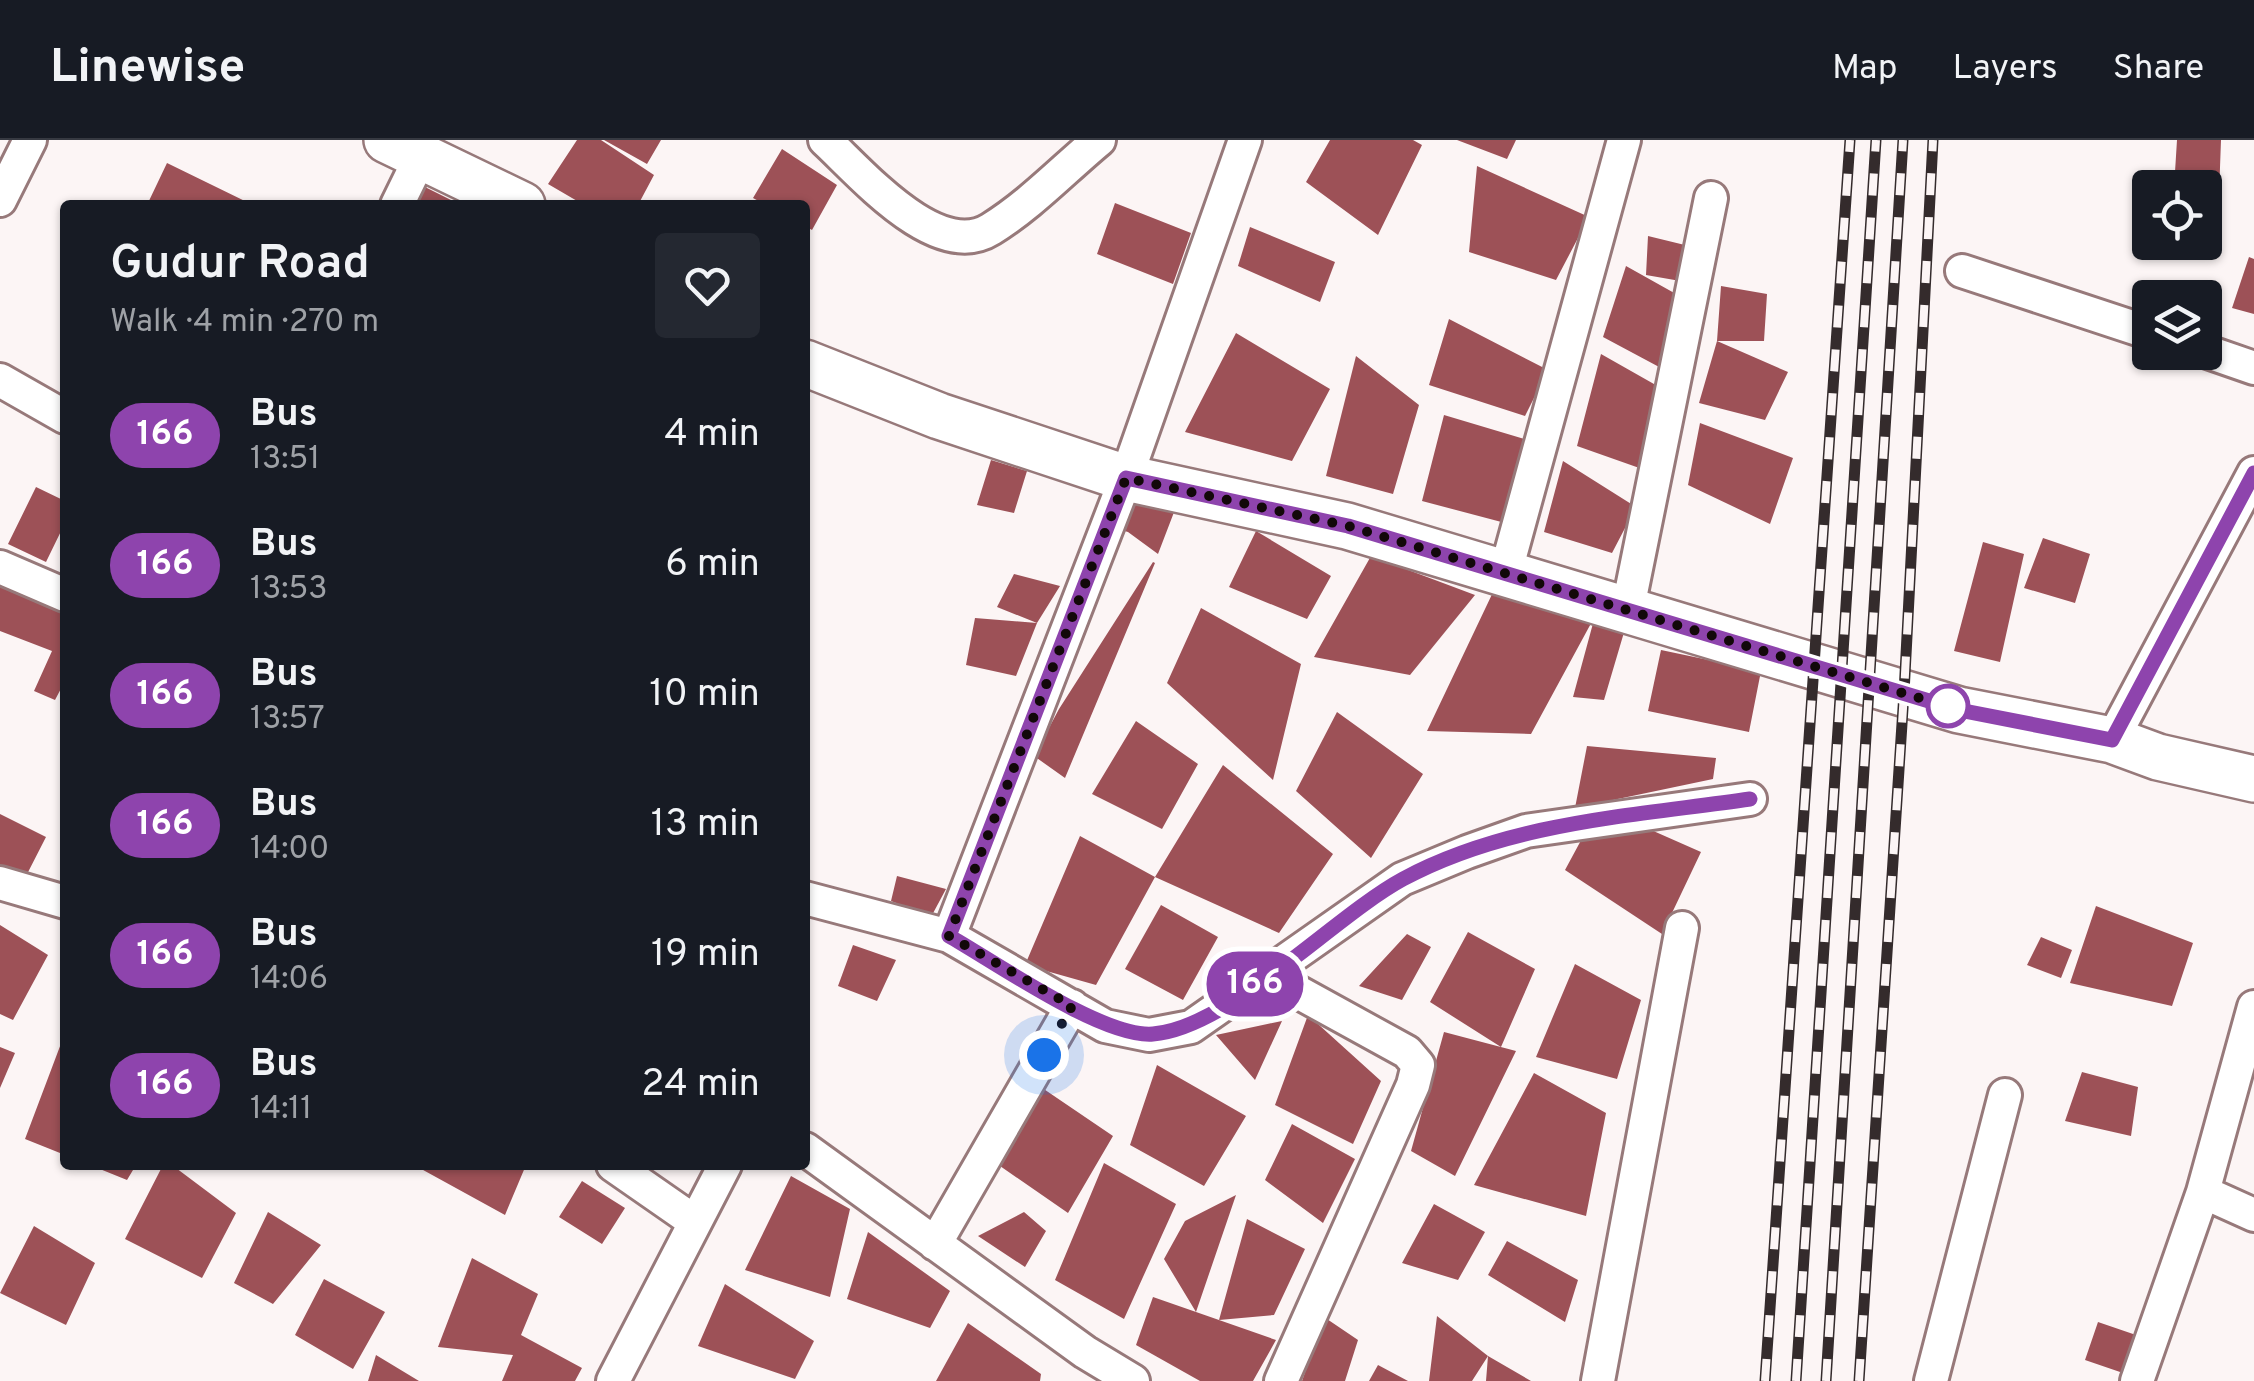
<!DOCTYPE html>
<meta charset="utf-8">
<style>
body{margin:0;font-family:Overpass,sans-serif;background:#242831;color:#f1f3f6;height:100vh;display:flex;flex-direction:column;font-size:38px;white-space:nowrap}
*{box-sizing:border-box;margin:0}
p{font-size:32px;color:#9ea1a6}
.icon{flex:none;width:55px;height:55px;fill:none;stroke:currentColor;stroke-width:2;stroke-linecap:round;stroke-linejoin:round}
.map{position:relative;flex:1;overflow:hidden}
.side{position:absolute;left:60px;top:60px;width:750px;height:970px;display:flex;flex-direction:column;background:#171b24;border-radius:10px;box-shadow:0 2px 8px #0004}
.side>*{flex:none}
.badge{padding:0 20px;border-radius:32px;font-size:35px;line-height:65px}
.fabs{position:absolute;left:2132px;top:30px;display:grid;gap:20px}
.fabs a{display:grid;place-items:center;width:90px;height:90px;border-radius:10px;background:#171b24;box-shadow:0 2px 8px #0004;font-size:50px}
.you{position:absolute;width:50px;height:50px;margin:-25px;border:8px solid #fff;border-radius:50%;background:#1a73e8;box-shadow:0 0 0 15px #1a73e833}
.map>.badge{position:absolute;translate:-50% -50%;box-shadow:0 0 0 5px #fff}
.round{display:grid;place-items:center;flex:none;width:105px;height:105px;border-radius:10px;background:#242831}
.headline{display:flex;align-items:center;justify-content:space-between;height:170px;padding:0 50px}
h1{font-size:48px;font-weight:600;line-height:75px}
ul{padding:0;list-style:none}
li{display:flex;align-items:center;gap:30px;height:130px;padding:0 50px}
li div{flex:1}
li b{display:block;font-size:38px}
li em{font-style:normal}
li .badge{min-width:110px;font-weight:700;text-align:center}
header{display:flex;align-items:center;gap:60px;box-sizing:border-box;height:140px;padding:0 50px;background:#171b24;border-bottom:2px solid #363941}
header strong{font-size:48px}
nav{display:flex;gap:55px;margin-inline-start:auto;font-size:35px}
.map>svg:first-child{display:block}
</style>
<header>
<strong>Linewise</strong>
<nav><a>Map</a><a>Layers</a><a>Share</a></nav>
</header>
<div class="map">
<svg width="2254" height="1241" viewBox="0 0 2254 1241">
<rect width="100%" height="100%" fill="#fcf5f5"/>
<path fill="#9d5157" d="M577,0H601L654,35L638,65H584L548,44Z
M604,0H661L647,24Z
M1330,0H1413L1422,5L1378,95L1306,42Z
M1457,0H1516L1507,19Z
M2177,0H2221L2219,55L2205,56V48H2174Z
M782,9L837,45L812,90L805,86V65H766L753,58Z
M167,23L253,65H147Z
M1477,26L1589,77L1556,140L1469,112Z
M425,47L461,65H415Z
M1115,63L1191,93L1173,144L1097,114Z
M1250,87L1335,122L1320,162L1238,126Z
M1648,96L1693,107L1686,142L1646,135Z
M2249,117L2254,119V174L2232,168Z
M1626,126L1676,154L1661,228L1603,197Z
M1721,146L1767,154L1764,201H1717Z
M1449,179L1548,230L1525,276L1429,245Z
M1236,193L1330,249L1292,321L1185,292Z
M1717,201L1788,232L1765,280L1699,263Z
M1601,214L1661,248L1645,330L1577,306Z
M1356,216L1419,265L1393,354L1326,336Z
M1444,275L1528,300L1509,384L1422,361Z
M1700,283L1793,318L1770,384L1688,345Z
M991,320L1027,331L1014,373L977,365Z
M1563,321L1636,367L1612,413L1544,392Z
M36,347L65,361V383L46,422L8,404Z
M1125,356L1176,367L1158,414L1128,392L1114,388Z
M1256,391L1331,436L1307,479L1229,447Z
M2043,398L2090,414L2075,463L2024,448Z
M1983,402L2024,414L2000,522L1954,511Z
M1371,416L1475,455L1410,535L1314,517Z
M1153,422L1155,423L1065,638L1034,616L1059,569Z
M1014,434L1060,446L1037,483L997,467Z
M0,446L65,474V541L55,560L34,551L52,511L0,491Z
M1495,448L1595,476L1625,489L1604,560L1573,557L1595,476L1531,594L1427,591Z
M1201,468L1301,524L1273,640L1167,543Z
M975,478L1037,483L1016,536L966,525Z
M1661,510L1761,531L1749,592L1648,571Z
M1337,572L1423,634L1371,718L1296,651Z
M1136,581L1198,624L1162,689L1092,654Z
M1587,606L1716,618L1713,639L1575,668Z
M1223,625L1333,714L1279,793L1155,737Z
M1599,667L1701,712L1662,794L1565,730Z
M0,674L46,697L24,740L0,728Z
M1080,696L1155,737L1096,845L1025,825Z
M897,736L946,749L931,777L891,761Z
M1161,765L1218,797L1183,860L1125,829Z
M2096,766L2193,803L2172,866L2070,843Z
M0,785L48,815L13,880L0,874Z
M1468,792L1535,829L1501,907L1430,862Z
M1407,794L1431,807L1402,860L1359,846Z
M2041,797L2072,810L2061,838L2027,825Z
M853,805L896,820L877,861L838,846Z
M1575,824L1641,860L1617,939L1536,917Z
M1308,875L1381,941L1353,1004L1275,965Z
M1282,881L1255,940L1216,895Z
M1444,892L1516,911L1455,1036L1411,1011Z
M65,893V1015L25,999Z
M0,907L15,913L0,948Z
M1157,925L1246,976L1204,1046L1130,1005Z
M2082,932L2138,947L2131,996L2065,981Z
M1534,933L1606,973L1586,1076L1474,1045Z
M1029,939L1113,996L1068,1073L1000,1026Z
M1292,984L1355,1019L1323,1083L1265,1040Z
M1104,1023L1176,1064L1124,1179L1055,1140Z
M90,1025H136L127,1040Z
M163,1025H172L236,1073L202,1138L125,1099Z
M414,1025H526L505,1075Z
M791,1036L850,1069L830,1157L745,1130Z
M582,1041L625,1068L602,1104L559,1077Z
M1236,1055L1196,1172L1164,1119L1185,1081Z
M1434,1064L1485,1092L1458,1140L1402,1123Z
M268,1072L321,1105L273,1164L234,1143Z
M1024,1072L1046,1091L1025,1127L978,1096Z
M1247,1079L1305,1109L1274,1175L1219,1180L1276,1200L1253,1241H1200L1136,1205L1153,1157L1219,1180Z
M34,1086L95,1123L66,1185L0,1153Z
M868,1092L950,1151L930,1188L847,1159Z
M1507,1101L1578,1140L1565,1182L1488,1135Z
M472,1118L538,1154L521,1195L582,1228L575,1241H502L513,1215L438,1207Z
M324,1139L385,1172L353,1229L295,1195Z
M725,1144L814,1201L795,1239L698,1206Z
M1437,1176L1488,1216L1472,1241H1429Z
M1324,1177L1358,1200L1345,1241H1302Z
M2098,1182L2136,1195L2123,1233L2085,1220Z
M968,1183L1041,1234L1040,1241H936Z
M376,1215L419,1241H368Z
M1488,1216L1531,1241H1486Z
M1378,1225L1408,1241H1369Z"/>
<g fill="none" stroke-linecap="round" stroke-linejoin="round">
<g stroke="#97797a" stroke-width="38">
<path id="street" d="M825,0C861,33 937,123 991,89C1030,65 1064,29 1099,0
M0,60L30,0
M397,65L421,16
M1962,131L2150,193
M2205,211L2254,228
M0,240L65,277
M0,427L65,455
M1506,431L1624,0
M1628,468L1711,58
M2112,600L2254,333
M0,743L65,762
M805,758L949,796L1105,886L1149,895L1191,887L1402,739L1467,712L1526,691L1750,659
M949,796L1126,338L1245,0
M1267,835L1407,912L1418,925L1413,945L1281,1241
M805,1009L1085,1212L1133,1241
M613,1025L695,1082
M2203,1052L2254,1075
M935,1104L1072,866
M613,1241L725,1025
M1598,1241L1682,788
M1931,1241L2005,955
M2137,1241L2203,1052L2254,867"/>
</g>
<g stroke="#97797a" stroke-width="50">
<path id="secondary" d="M387,0L522,65
M805,223L939,276L1126,338L1347,386L1959,570L2112,600L2158,617L2254,639"/>
</g>
<use href="#street" stroke="#fff" stroke-width="32"/>
<use href="#secondary" stroke="#fff" stroke-width="45"/>
<g stroke="#342b2c" stroke-width="11">
<path id="rail" d="M1765,1241L1850,0
M1796,1241L1876,0
M1826,1241L1903,0
M1859,1241L1904,553L1933,0"/>
</g>
<use href="#rail" stroke="#fcf5f5" stroke-width="8" stroke-dasharray="22" stroke-linecap="butt"/>
</g>
<g fill="none" stroke-linecap="round" stroke-linejoin="round">
<g stroke="#fff" stroke-width="22">
<path id="line" d="M1750,659C1633,676 1509,682 1403,739C1333,777 1229,888 1153,894C1103,898 995,822 949,796L1126,338L1348,386L1959,570L2112,600L2254,333"/>
</g>
<use href="#line" stroke="#8e44ad" stroke-width="15"/>
<path stroke="#120809" stroke-width="10" stroke-dasharray="0 18" d="M1044,915L1072,866L949,796L1126,338L1348,386L1959,570L1948,566"/>
</g>
<circle fill="#fff" stroke="#8e44ad" stroke-width="5" cx="1948" cy="566" r="20"/>
</svg>
<div class="fabs">
<a><svg class="icon" aria-label="locate" viewBox="0 0 24 24"><circle cx="12" cy="12" r="6"/><path d="M12 2v4M12 18v4M2 12h4M18 12h4"/></svg></a>
<a><svg class="icon" aria-label="layers" viewBox="0 0 24 24"><path d="M12 4l9 5-9 5-9-5zM3 14l9 5 9-5"/></svg></a>
</div>
<div class="you" style="left:1044px;top:915px"></div>
<b class="badge" style="left:1255px;top:844px;background:#8e44ad;color:#fff">166</b>
<section class="side">
<div class="headline"><div><h1>Gudur Road</h1><p>Walk · 4 min · 270 m</p></div><a class="round"><svg class="icon" aria-label="heart" viewBox="0 0 24 24"><path d="M12 20l-8-8c-3-5 5-10 8-4 3-6 11-1 8 4z"/></svg></a></div>
<ul>
<li><span class="badge" style="background:#8e44ad;color:#fff">166</span><div><b>Bus</b><p>13:51</p></div><em>4 min</em></li>
<li><span class="badge" style="background:#8e44ad;color:#fff">166</span><div><b>Bus</b><p>13:53</p></div><em>6 min</em></li>
<li><span class="badge" style="background:#8e44ad;color:#fff">166</span><div><b>Bus</b><p>13:57</p></div><em>10 min</em></li>
<li><span class="badge" style="background:#8e44ad;color:#fff">166</span><div><b>Bus</b><p>14:00</p></div><em>13 min</em></li>
<li><span class="badge" style="background:#8e44ad;color:#fff">166</span><div><b>Bus</b><p>14:06</p></div><em>19 min</em></li>
<li><span class="badge" style="background:#8e44ad;color:#fff">166</span><div><b>Bus</b><p>14:11</p></div><em>24 min</em></li>
</ul>
</section>
</div>
